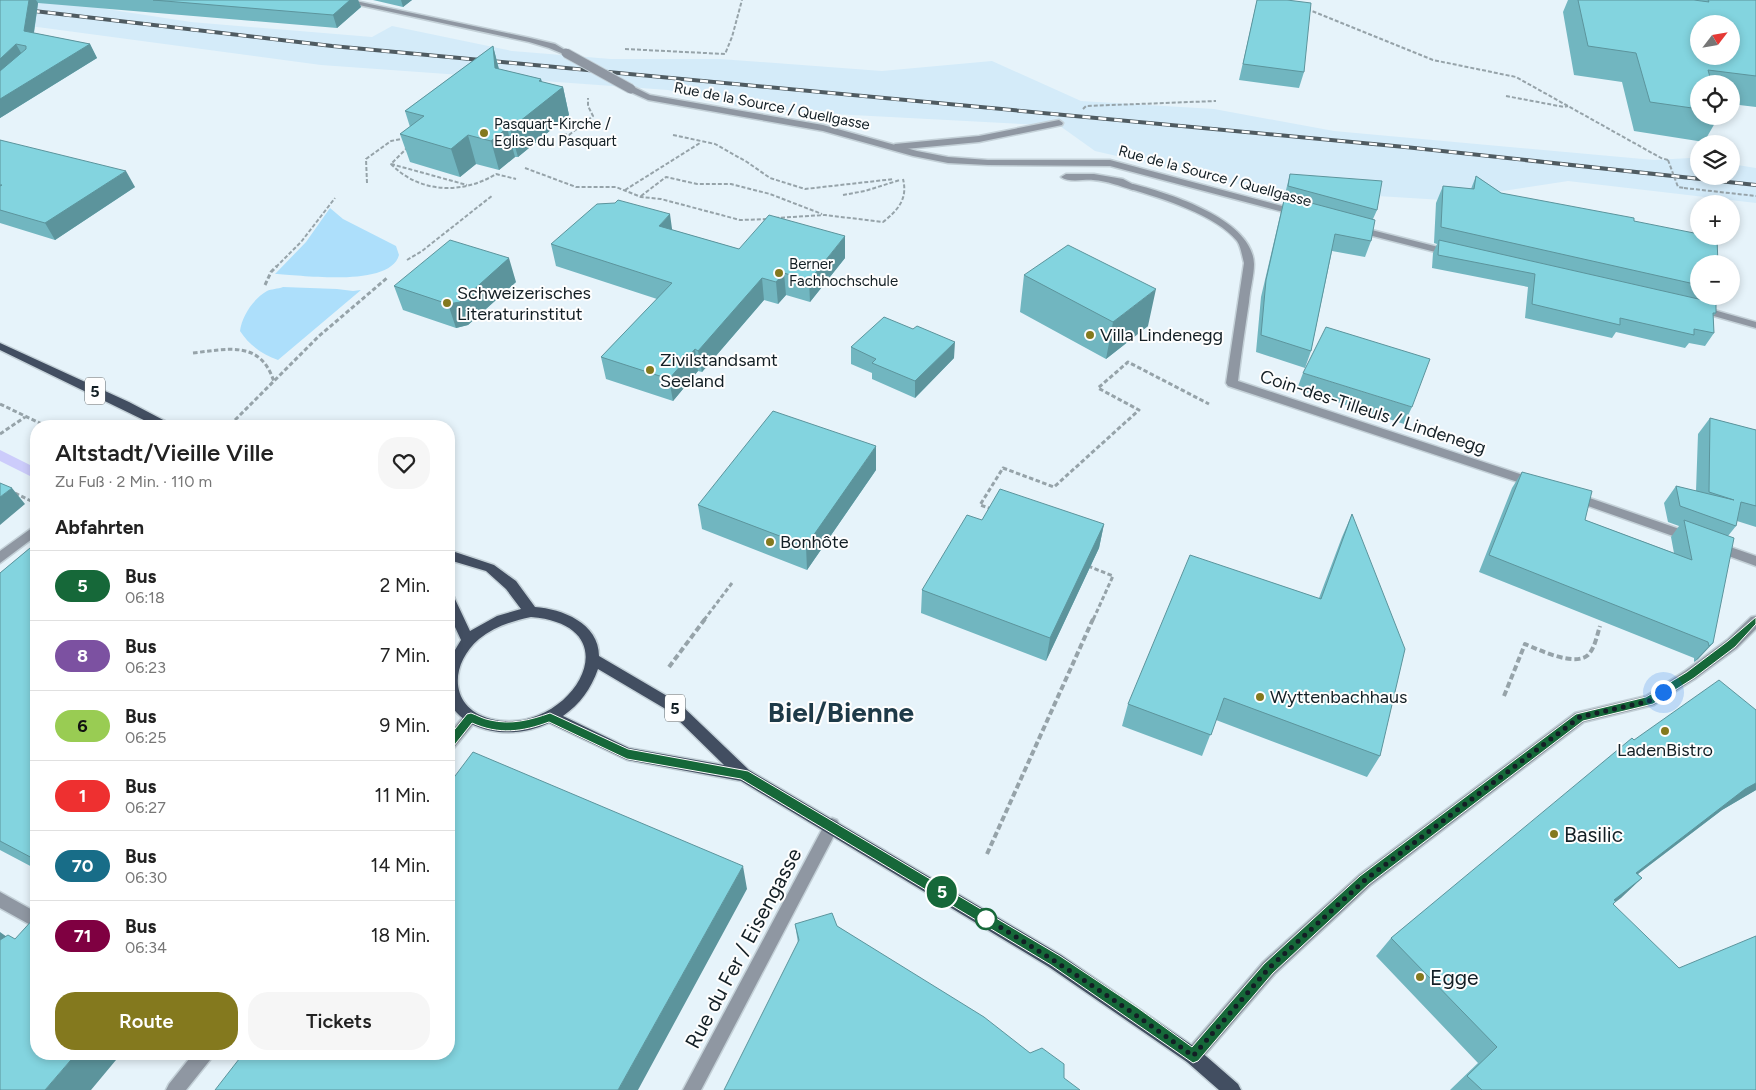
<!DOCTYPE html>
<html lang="de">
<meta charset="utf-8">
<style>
body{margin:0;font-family:Figtree,sans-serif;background:#f6f6f6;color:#222;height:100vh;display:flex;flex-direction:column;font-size:19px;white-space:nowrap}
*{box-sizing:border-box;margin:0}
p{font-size:16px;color:#767676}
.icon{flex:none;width:28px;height:28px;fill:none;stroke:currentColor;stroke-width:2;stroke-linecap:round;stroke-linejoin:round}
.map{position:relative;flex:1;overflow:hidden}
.panel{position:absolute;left:30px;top:420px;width:425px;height:640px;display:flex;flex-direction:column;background:#fff;border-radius:20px;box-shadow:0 2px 8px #0003}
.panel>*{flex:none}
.badge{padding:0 10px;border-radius:16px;font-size:18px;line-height:32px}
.needle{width:32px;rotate:59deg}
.buttons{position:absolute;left:1690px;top:15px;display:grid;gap:10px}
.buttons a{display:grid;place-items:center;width:50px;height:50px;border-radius:50%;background:#fff;box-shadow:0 2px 8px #0003;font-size:25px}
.you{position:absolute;width:25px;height:25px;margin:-12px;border:4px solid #fff;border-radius:50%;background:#1a73e8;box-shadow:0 0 0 8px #1a73e833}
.map>.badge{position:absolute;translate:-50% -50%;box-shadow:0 0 0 2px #fff}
h2{padding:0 25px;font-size:19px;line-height:45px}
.round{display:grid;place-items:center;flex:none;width:52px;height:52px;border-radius:20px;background:#f6f6f6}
.headline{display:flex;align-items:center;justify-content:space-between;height:85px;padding:0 25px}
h1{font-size:24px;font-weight:600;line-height:38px}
.primary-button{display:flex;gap:10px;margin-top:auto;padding:10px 25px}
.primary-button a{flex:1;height:58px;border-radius:20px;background:#84791e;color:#fff;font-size:20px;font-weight:600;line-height:58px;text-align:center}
.primary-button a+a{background:#f6f6f6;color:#222}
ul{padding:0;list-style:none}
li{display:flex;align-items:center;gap:15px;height:70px;padding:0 25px;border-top:1px solid #e0e0e0}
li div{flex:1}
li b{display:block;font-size:19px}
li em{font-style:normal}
li .badge{min-width:55px;font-weight:700;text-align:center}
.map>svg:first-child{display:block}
</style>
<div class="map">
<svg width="1756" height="1090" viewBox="0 0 1756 1090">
<rect width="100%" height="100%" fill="#e6f3fa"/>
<path fill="#d4ebf9" d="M0,0H47L191,22L372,37L392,26L512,51L611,59H720L882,71L992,61L1081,101L1214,109L1334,131L1654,160L1690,158L1699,159V176H1731V164L1756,168V203L1568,181L1443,200L1260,189L1095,151L1060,126L756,110L668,90L321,65L0,22Z"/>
<path fill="#addffb" d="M330,208L343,219L396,246L399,255C390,288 302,275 275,274L306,242Z
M283,287L337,289L353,291L361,290L278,360C263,355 249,345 240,331C242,316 253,299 267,291C271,289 278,289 283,287Z"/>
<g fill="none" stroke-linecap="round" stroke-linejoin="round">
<path fill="#ccccfb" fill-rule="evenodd" d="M0,450L36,468V479L0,461Z"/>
<g stroke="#c4d1d8" stroke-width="3">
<path id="service" d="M1059,120L1063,123L1062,125L979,142L895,150L891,147L895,144L979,136Z
M1094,174L1123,179L1138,187L1133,190C1119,186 1108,181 1093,180C1084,179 1069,183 1061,177L1066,174Z
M0,892L36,912V928L0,908Z"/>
</g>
<g stroke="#c4d1d8" stroke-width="3">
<path id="minor" d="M336,0H351L530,38L555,44L570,53L566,55L549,48L529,42Z
M628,87H634L650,95L823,125L917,151L948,157L988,160H1110L1301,211L1303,213L1298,216L1110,166L988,165L948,163L913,156L823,131L648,100L628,91Z
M1133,184C1168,193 1253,219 1254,264C1254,276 1250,289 1249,302C1245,328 1241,355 1238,381L1538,480L1540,483L1538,486H1530L1228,386L1226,383L1244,263C1242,256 1241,247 1237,241C1216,215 1161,198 1130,189V185Z
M1356,226L1454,251L1456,253L1451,256L1353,231L1351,229Z
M1700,306L1756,322V328L1696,311L1695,309Z
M1575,493L1694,534L1696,537L1694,540L1690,542L1571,500L1569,497L1571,494Z
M36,525V536L0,563V551Z
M1716,542L1756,556V566L1712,550L1710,547L1712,544Z
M1756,616V629L1737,648L1695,679L1654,705L1584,722L1371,885L1275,974L1199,1062L1193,1065L1187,1062L1184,1056L1187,1050L1263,962L1359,875L1575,713L1646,696L1685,671L1727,640L1751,617Z
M471,711L476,713L478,717L476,721L454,748L449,750V734L466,713Z
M832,818L837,820L840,825L837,830L701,1090H683L827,820Z
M193,1054H213L210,1060L186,1090H166L169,1084Z"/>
</g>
<g stroke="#c4d1d8" stroke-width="3">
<path id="primary" d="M0,343L129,402L169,423L171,426H156L0,350Z
M449,550L494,565L516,581L535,607C562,609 599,623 599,656L679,703L749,770L1061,955L1199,1050L1238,1084L1241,1090H1219L1187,1062L1049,967L741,781L627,760L549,723C516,739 468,736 449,702V660L461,640L449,614V596L454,597L470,631L497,616L521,609L506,589L486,571L449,560ZM531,617C638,626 568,738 491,719C449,708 449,665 479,639C494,627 512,621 531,617ZM598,669L669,711L724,765L629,748L563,716C580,704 591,689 598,669Z"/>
</g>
<path stroke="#96a3a9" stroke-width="2" stroke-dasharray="4 2" stroke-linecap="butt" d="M1307,9L1433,60L1516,77L1661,158L1668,160
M625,49L725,54L732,37L742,0
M1506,96L1564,107L1568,106
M1083,109L1086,106L1216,101
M563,134L569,135L593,116L588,106V98
M673,135L715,144L747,162L770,178L805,189L894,179
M408,147L391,164C419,193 462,195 496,174L516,179
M391,164L467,185
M525,168L576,187H616L641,197L661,199L740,220L769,219
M367,183L366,159L391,141L401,139
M1684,188L1756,196
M625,190L700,143
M843,195L865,191L900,180
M641,196L666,177L697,184H731L770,194L822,214
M775,218L825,215L883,222C898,210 908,199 903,179
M407,260L422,251L493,195
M276,267L301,242L335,198"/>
<path stroke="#96a3a9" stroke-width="3" stroke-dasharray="4.5 2.5" stroke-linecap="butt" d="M265,285L271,272L277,266
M193,353C228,349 261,340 274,382
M0,404L46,426
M235,420L319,336L387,278
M0,434L25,417
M15,493L31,501
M992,509L980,505L1003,468L1054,487L1139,410L1098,388L1128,362L1209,404
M1088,566L1113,576L1093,620
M704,620L732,583"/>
<path stroke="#96a3a9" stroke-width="4" stroke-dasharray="6 3" stroke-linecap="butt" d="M669,667L705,619
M1504,696L1525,644C1539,650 1575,667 1588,655C1595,648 1597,635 1600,626
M987,854L1093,619"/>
<use href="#service" fill="#8f97a2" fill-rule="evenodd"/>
<use href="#minor" fill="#8f97a2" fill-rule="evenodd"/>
<use href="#primary" fill="#424e61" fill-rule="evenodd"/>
<g stroke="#4f5b61" stroke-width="4">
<path id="rail" d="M0,7L332,46L1405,147L1756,185"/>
</g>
<use href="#rail" stroke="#fefefe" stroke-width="2.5" stroke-dasharray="8" stroke-linecap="butt"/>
<g stroke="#c4d1d8" stroke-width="11" stroke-linecap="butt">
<path id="minor-bridge" d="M566,53L631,89"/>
</g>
<path stroke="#96a3a9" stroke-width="2" stroke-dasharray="4 2" stroke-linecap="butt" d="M1668,160L1678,187L1684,188"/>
<use href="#minor-bridge" stroke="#8f97a2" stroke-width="9"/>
</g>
<path fill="#71b6c0" d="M0,0H358L361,7L337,28L38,3L34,33L90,44L97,58L0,118Z
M373,0H412L403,7Z
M1257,0L1304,72L1299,88L1239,80Z
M1568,0H1756V107L1731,104V84H1699V116H1719L1704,142L1634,131L1622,82L1574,75L1563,12Z
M493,46L499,69L541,79L542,82L563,87L569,115L518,157H515L499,170L476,164L460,177L410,162L400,134L410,127L405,111Z
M0,140L135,187L55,240L0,223Z
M1290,174L1377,210L1373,219L1371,241L1365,257L1332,251L1311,351L1305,368L1256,352L1261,297L1286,190Z
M1476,176L1501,193L1634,221L1699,264V296H1713L1710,302L1716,313L1713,316L1714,333L1705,346L1689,343L1685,348L1616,332L1612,338L1525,318L1528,287L1432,268L1433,253L1437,244L1434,243L1436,203L1443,186L1471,189Z
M673,230L739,249L845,258L810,302L786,295L778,304L764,300L702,372L698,371L673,401L606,379L601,357L657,299L556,266L551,244Z
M1024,275L1148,326L1106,359L1020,312Z
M516,282L468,325L456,328L403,310L394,286Z
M913,329L954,358L915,398L872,379V373L851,364V347Z
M1303,373L1412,407L1404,424L1297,389Z
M1710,418L1756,430V527L1737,521L1736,526L1728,536L1713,643L1698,659L1694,662V658L1479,572L1512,488L1522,472L1585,520L1674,553L1671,537L1679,526L1668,522L1664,503L1676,486L1696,491L1698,434Z
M876,470L807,570L702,529L698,505Z
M1352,514L1380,756L1367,777L1216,720L1202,756L1122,726L1128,704L1319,598L1342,537Z
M982,520L1104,524L1099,548L1046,661L921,613L922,590Z
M36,543V869L0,850V573Z
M1756,710V790L1722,810L1638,874L1642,878L1613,904L1756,1090H1450L1478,1063L1376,956L1391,938L1634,740Z
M795,924L837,926L1030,1053L1064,1078L798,943Z"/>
<path fill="#5c949c" d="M29,0H36L38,3L32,45L24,31Z
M350,0H358L361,7L337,28L333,15Z
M401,0H412L403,7Z
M16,44L24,58L0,80V59Z
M90,44L97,58L0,118V99Z
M493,46L500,74L495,68Z
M541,79L546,100L563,87L569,115L518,157L510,129L539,81Z
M507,128L515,157L499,170L491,141Z
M468,135L476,164L460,177L451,149Z
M126,171L135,187L55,240L45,223Z
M670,214L673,236L659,226Z
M845,236V258L810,302L809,281Z
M509,258L516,282L468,325L456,328L448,304Z
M784,273L786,295L778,304L776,282Z
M762,278L764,300L702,372L698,351Z
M1156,289L1148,326L1106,359L1113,322Z
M955,342L954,358L915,398V381Z
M695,349L698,371L673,401L669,379Z
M876,446V470L807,570L806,546Z
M12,488L25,504L0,525V497Z
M1104,524L1099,548L1046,661L1050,638Z
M1713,643L1698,659L1694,662L1709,646Z
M1756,783V790L1722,810L1614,892L1636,873L1745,789Z
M743,866L747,889L638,1090H618Z
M1642,878L1621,898L1593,919L1614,900Z
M0,932L21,947L0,945Z
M76,1054H121L91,1090H45Z"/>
<path fill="#83d4df" stroke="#5c949c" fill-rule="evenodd" d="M0,0H29L24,31L90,44L0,99V71L26,49V46L16,44L0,59Z
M153,0H350L333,15Z
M1257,0H1287L1311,3L1304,72L1243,64Z
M1578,0H1694L1709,2L1708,0H1756V76L1708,70L1712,84H1699V109L1650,102L1636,53L1588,46ZM1699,24H1731V56H1699Z
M493,46L495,68L541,79L539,81L563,87L510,129L507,128L491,141L468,135L451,149L400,134L424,116L405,111Z
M0,140L126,171L45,223L0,210V186L2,185H0Z
M1290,174L1382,181L1377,210L1288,186Z
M1476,176L1501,193L1634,218V221L1699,234V236H1710L1717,238L1718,264H1699V285L1441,227L1443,186L1474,189Z
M1285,196L1375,220L1371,241L1335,234L1311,351L1261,335L1266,280Z
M618,200L670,214L659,226L739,249L769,215L845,236L809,281L784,273L776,282L762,278L698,351L695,349L669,379L601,357L672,283L551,244L597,204L615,203Z
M450,240L509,258L460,302L448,304L394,286Z
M1439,240L1716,303V313H1713L1714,333L1694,329V335L1620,318V325L1532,304L1535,274L1438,255Z
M1068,245L1156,289L1113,322L1024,275Z
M884,317L913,329L917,326L955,342L915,381L872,363L876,359L851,347Z
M1326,327L1430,359L1412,407L1303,373Z
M773,411L876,446L806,546L698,505Z
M1710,418L1756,430V506L1741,502L1736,526L1680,506L1676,486L1734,500L1709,492Z
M1522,472L1592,491L1585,520L1692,560L1684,520L1734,538L1713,643L1709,646L1708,642L1489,555Z
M0,483L12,488L0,497Z
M1000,489L1104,524L1050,638L922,590L967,515L982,520Z
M1352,514L1405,649L1380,756L1224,698L1211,735L1128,704L1190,555L1321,599Z
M36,543V860L0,841V573Z
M1719,680L1756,710V783L1745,789L1636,873L1642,878L1614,900L1616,901L1613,904L1679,968L1756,936V1090H1482L1467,1076L1497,1047L1391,938L1632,738L1634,740Z
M473,752L743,866L618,1090H215L243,1054H449V784Z
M832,913L837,926L984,1017L1030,1053L1042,1048L1064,1064V1078L1080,1090H724L799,940L795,924Z
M36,916V1054H76L45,1090H0V940L8,935L15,939Z"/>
<path fill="#166839" stroke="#fff" d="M1756,617V624L1735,647L1694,678L1653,704L1583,721L1369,884L1273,973L1198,1061L1193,1063L1051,965L741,779L627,759L549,722C522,732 499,735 472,723L453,747H445L443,744L467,714L471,713C477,715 483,719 490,720C511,725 530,720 550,713L628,749L748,771L1060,956L1138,1008L1192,1047L1264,964L1360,876L1576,714L1646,697L1687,672L1728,641Z"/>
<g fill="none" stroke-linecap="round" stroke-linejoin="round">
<path stroke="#131f25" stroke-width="5" stroke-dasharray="0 9" d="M986,919L982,916C1055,960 1125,1006 1193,1056L1269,968L1365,880L1580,717L1649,701L1663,692"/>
</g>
<g fill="#84791e" stroke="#fefefe" stroke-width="2">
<circle cx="484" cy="133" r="5"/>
<circle cx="779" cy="273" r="5"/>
<circle cx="447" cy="303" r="5"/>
<circle cx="1090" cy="335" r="5"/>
<circle cx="650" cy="370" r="5"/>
<circle cx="770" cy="542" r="5"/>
<circle cx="1260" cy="697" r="5"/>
<circle cx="1665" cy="731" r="5"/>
<circle cx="1554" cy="834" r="5"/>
<circle cx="1420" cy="977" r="5"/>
</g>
<circle fill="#fff" stroke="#166839" stroke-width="2.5" cx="986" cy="919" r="10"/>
<g text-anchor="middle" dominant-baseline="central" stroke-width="4" stroke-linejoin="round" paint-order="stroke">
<g font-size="15" fill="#131f25" stroke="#fefefe">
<text transform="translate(772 106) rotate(11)">Rue de la Source / Quellgasse</text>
<text transform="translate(1215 176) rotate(15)">Rue de la Source / Quellgasse</text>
</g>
<g font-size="15" fill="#131f25" stroke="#fefefe" text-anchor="start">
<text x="494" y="124">Pasquart-Kirche /<tspan x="494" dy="17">Eglise du Pasquart</tspan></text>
<text x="789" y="264">Berner<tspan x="789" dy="17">Fachhochschule</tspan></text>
</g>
<g fill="#fefefe" stroke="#5a6266" stroke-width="1">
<rect x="85" y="377.5" width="20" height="27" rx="4"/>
<rect x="665" y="694.5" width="20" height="27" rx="4"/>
</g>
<g font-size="16" font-weight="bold" fill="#131f25">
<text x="95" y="391">5</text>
<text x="675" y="708">5</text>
</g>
<g font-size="18" fill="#131f25" stroke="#fefefe" text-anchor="start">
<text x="457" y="293">Schweizerisches<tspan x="457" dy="21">Literaturinstitut</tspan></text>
<text x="1100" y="335">Villa Lindenegg</text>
<text x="660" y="360">Zivilstandsamt<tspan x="660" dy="21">Seeland</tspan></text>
<text x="780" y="542">Bonhôte</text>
<text x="1270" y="697">Wyttenbachhaus</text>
<text x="1665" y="750" text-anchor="middle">LadenBistro</text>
</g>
<g font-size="18" fill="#131f25" stroke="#fefefe">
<text transform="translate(1373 412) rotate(18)">Coin-des-Tilleuls / Lindenegg</text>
</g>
<g font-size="21" fill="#131f25" stroke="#fefefe" text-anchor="start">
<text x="1564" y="834">Basilic</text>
<text x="1430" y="977">Egge</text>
</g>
<g font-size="21" fill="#131f25" stroke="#fefefe">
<text transform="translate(743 948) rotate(-62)">Rue du Fer / Eisengasse</text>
</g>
<g font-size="28" font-weight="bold" fill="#1e3a48" stroke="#fefefe">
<text x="841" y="712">Biel/Bienne</text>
</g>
</g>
</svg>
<div class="buttons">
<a><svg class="needle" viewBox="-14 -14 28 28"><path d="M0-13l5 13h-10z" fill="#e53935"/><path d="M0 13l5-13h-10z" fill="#767676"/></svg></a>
<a><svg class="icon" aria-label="locate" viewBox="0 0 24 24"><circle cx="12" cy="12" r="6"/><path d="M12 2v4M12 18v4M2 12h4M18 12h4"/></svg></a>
<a><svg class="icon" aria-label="layers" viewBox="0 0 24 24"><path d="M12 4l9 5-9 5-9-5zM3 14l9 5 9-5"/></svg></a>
<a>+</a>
<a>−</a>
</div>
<div class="you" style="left:1663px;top:692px"></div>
<b class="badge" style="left:942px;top:892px;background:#166839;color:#fff">5</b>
<section class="panel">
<div class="headline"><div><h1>Altstadt/Vieille Ville</h1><p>Zu Fuß · 2 Min. · 110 m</p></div><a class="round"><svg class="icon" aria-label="heart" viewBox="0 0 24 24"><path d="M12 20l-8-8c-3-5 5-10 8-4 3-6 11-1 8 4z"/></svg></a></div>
<h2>Abfahrten</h2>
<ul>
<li><span class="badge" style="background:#166839;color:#fff">5</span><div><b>Bus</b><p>06:18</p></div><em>2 Min.</em></li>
<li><span class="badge" style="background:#7c51a1;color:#fff">8</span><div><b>Bus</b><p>06:23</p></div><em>7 Min.</em></li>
<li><span class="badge" style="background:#99cc53;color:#111">6</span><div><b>Bus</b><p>06:25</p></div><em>9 Min.</em></li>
<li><span class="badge" style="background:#ee3030;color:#fff">1</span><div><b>Bus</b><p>06:27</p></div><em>11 Min.</em></li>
<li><span class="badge" style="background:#186d88;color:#fff">70</span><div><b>Bus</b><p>06:30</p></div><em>14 Min.</em></li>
<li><span class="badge" style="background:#7f0041;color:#fff">71</span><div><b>Bus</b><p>06:34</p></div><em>18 Min.</em></li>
</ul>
<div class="primary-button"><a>Route</a><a>Tickets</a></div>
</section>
</div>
